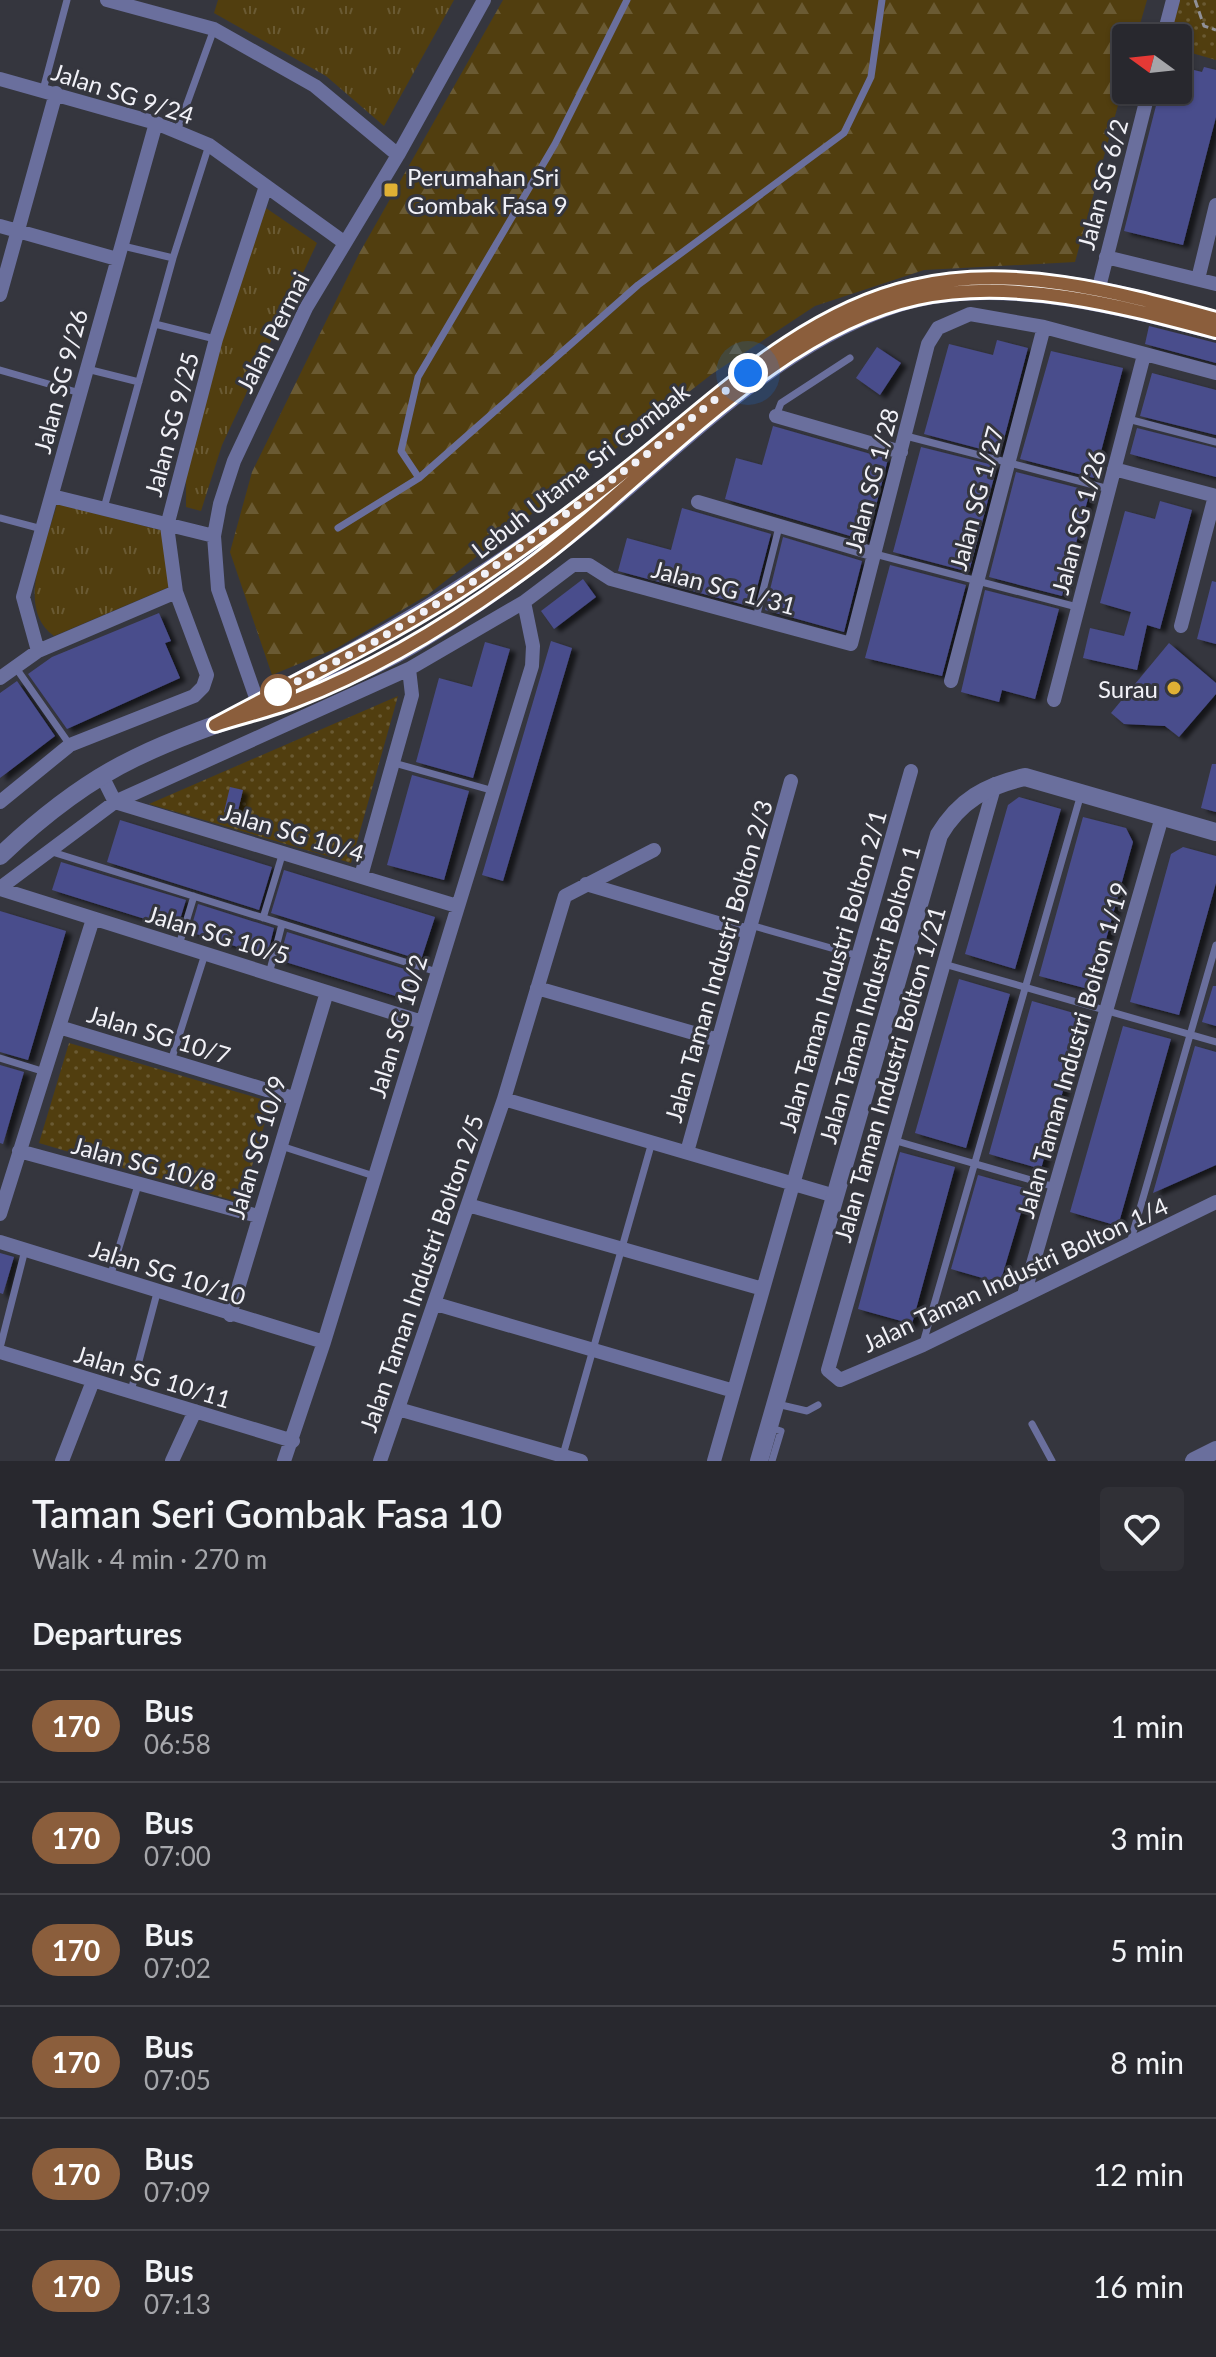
<!DOCTYPE html>
<meta charset="utf-8">
<style>
body{margin:0;font-family:Lato,sans-serif;background:#303036;color:#f1f3f6;height:100vh;display:flex;flex-direction:column;font-size:30px;white-space:nowrap}
*{box-sizing:border-box;margin:0}
p{font-size:26px;color:#a5a6aa}
.icon{flex:none;width:44px;height:44px;fill:none;stroke:currentColor;stroke-width:2;stroke-linecap:round;stroke-linejoin:round}
.map{position:relative;height:1461px;overflow:hidden}
.sheet{display:flex;flex-direction:column;background:#28282e;flex:1}
.sheet>*{flex:none}
.badge{padding:0 16px;border-radius:26px;font-size:28px;line-height:52px}
.needle{width:52px;rotate:285deg}
.buttons{position:absolute;left:1112px;top:24px;display:grid;gap:16px}
.buttons a{display:grid;place-items:center;width:80px;height:80px;border-radius:8px;background:#28282e;box-shadow:0 2px 6px #0004,0 0 0 2px #44444a;font-size:40px}
.you{position:absolute;width:40px;height:40px;margin:-20px;border:6px solid #fff;border-radius:50%;background:#1a73e8;box-shadow:0 0 0 12px #1a73e833}
.map>.badge{position:absolute;translate:-50% -50%;box-shadow:0 0 0 4px #fff}
h2{padding:0 32px;font-size:30px;line-height:72px}
.round{display:grid;place-items:center;flex:none;width:84px;height:84px;border-radius:8px;background:#303036}
.head{display:flex;align-items:center;justify-content:space-between;height:136px;padding:0 32px}
h1{font-size:38px;font-weight:600;line-height:60px}
ul{padding:0;list-style:none}
li{display:flex;align-items:center;gap:24px;height:112px;padding:0 32px;border-top:2px solid #44444a}
li div{flex:1}
li b{display:block;font-size:30px}
li em{font-style:normal}
li .badge{min-width:88px;font-weight:700;text-align:center}
.map>svg:first-child{display:block}
</style>
<div class="map">
<svg width="1216" height="1461" viewBox="0 0 1216 1461">
<defs>
<pattern id="grass-tufts" width="24" height="20" patternUnits="userSpaceOnUse" patternTransform="scale(2)"><rect width="24" height="20" fill="#513e0f"/><path d="M3 7l-1-3M5 7V3M7 7l1-3M15 17l-1-3M17 17v-4M19 17l1-3" fill="none" stroke="#6a5a33"/></pattern>
<pattern id="forest-firs" width="22" height="20" patternUnits="userSpaceOnUse" patternTransform="scale(2)"><rect width="22" height="20" fill="#513e0f"/><path d="M5 1l3.5 6h-7zM16 11l3.5 6h-7z" fill="#6a5a33"/></pattern>
<pattern id="park-dots" width="8" height="8" patternUnits="userSpaceOnUse" patternTransform="scale(2)"><rect width="8" height="8" fill="#513e0f"/><path d="M2 2h.1M6 6h.1" fill="none" stroke="#6a5a33" stroke-width="1.8" stroke-linecap="round"/></pattern>
<filter id="shadow"><feDropShadow dx="6" dy="3.5" stdDeviation="2" flood-color="#0009"/></filter>
</defs>
<rect width="100%" height="100%" fill="#35363e"/>
<path fill="url(#grass-tufts)" d="M218,0H454L384,126L326,76L214,13Z
M263,206L317,243L222,445L201,511L186,507V474L233,297Z
M57,504L164,531L169,587L54,636C14,608 47,543 57,504Z"/>
<path fill="url(#forest-firs)" d="M503,0H1147L1136,38H1126V76L1075,262L924,270L815,306L712,374L426,596L337,648L272,675L230,552L252,472L360,252Z"/>
<path fill="url(#park-dots)" d="M1173,0H1216V60L1178,49V38H1163Z
M398,696L351,863L149,804Z
M69,1043L271,1102L241,1203L39,1143Z"/>
<path fill="#4a4d8c" filter="url(#shadow)" d="M1178,66L1202,72L1204,67L1216,70V117L1183,245L1124,231L1160,90H1178Z
M1149,326L1216,343V363L1145,344Z
M997,340L1028,348L1000,454L924,434L949,344L993,355Z
M877,347L901,363L880,395L856,378Z
M1051,351L1123,368L1094,478L1020,459Z
M1152,373L1216,390V435L1140,416Z
M773,426L888,459L867,541L725,499L736,458L762,465Z
M1137,428L1216,448V477L1130,454Z
M921,447L997,466L969,572L893,552Z
M1016,472L1090,491L1062,596L989,577Z
M1160,501L1192,510L1160,629L1147,625L1137,670L1083,658L1090,628L1124,636L1131,612L1100,603L1125,511L1155,519Z
M682,508L771,534L752,607L618,571L627,538L671,550Z
M783,537L862,561L844,632L765,610Z
M890,565L966,585L942,676L865,658Z
M583,579L596,597L554,629L541,611Z
M1212,581L1216,582V644L1197,639Z
M985,590L1059,609L1035,699L1002,690L999,702L961,692Z
M159,613L171,641L165,643L180,678L67,729L28,674L52,657Z
M551,641L572,648L503,881L482,875Z
M485,642L510,649L473,778L416,762L439,678L472,687Z
M1169,643L1216,683V694L1179,737L1165,726L1124,724L1111,713Z
M17,681L55,736L0,778V693Z
M1212,764H1216V812L1201,808Z
M412,775L469,791L444,880L387,865Z
M230,787L243,790L237,815L224,812Z
M1019,797L1061,809L1015,969L965,954L1008,805Z
M1083,817L1126,828L1133,842L1092,990L1039,976Z
M120,820L272,867L259,910L107,862Z
M1183,847L1216,856V883L1179,1015L1130,1002L1171,854Z
M61,862L186,900L177,929L52,890Z
M284,870L435,917L421,960L271,913Z
M198,904L274,928L267,956L190,932Z
M0,911L66,931L28,1060L0,1052Z
M287,932L414,972L405,999L279,960Z
M959,979L1010,994L966,1148L915,1133Z
M1213,986H1216V1026L1202,1022Z
M1032,1001L1084,1016L1041,1169L989,1154Z
M1123,1026L1171,1039L1118,1226L1070,1212Z
M1195,1046L1216,1052V1165L1153,1193Z
M0,1065L24,1072L3,1144L0,1143Z
M900,1152L955,1167L912,1324L858,1309Z
M978,1175L1028,1189L1000,1283L951,1269Z
M0,1253L14,1257L3,1294L0,1293Z"/>
<g fill="none" stroke-linecap="round" stroke-linejoin="round">
<path stroke="#909097" stroke-width="3" stroke-dasharray="8 4" stroke-linecap="butt" d="M1195,0L1204,26L1216,30"/>
<path stroke="#6a6f9d" stroke-width="7" d="M627,0L555,144L418,377L401,451L419,478L638,285L844,133L871,77L882,0
M43,90L67,0
M177,131L214,29
M123,246L173,258
M155,324L215,339
M87,369L139,382
M0,370L80,393
M776,416L781,403L850,358
M1128,419L1216,442
M906,436L1109,489
M104,508L173,258L209,145
M0,518L42,529
M338,528L419,478
M875,554L1077,607
M756,618L779,527
M16,668L70,745
M394,763L494,791
M49,851L437,972
M263,918L283,852
M750,925L859,956
M179,945L194,896
M944,964L1216,1042
M269,974L282,924
M0,1058L45,1072
M171,1061L205,954
M893,1140L1055,1187
M281,1146L374,1176
M1130,1243L1216,945
M110,1277L138,1185
M923,1343L1081,794
M0,1348L25,1250
M131,1391L157,1293
M777,1404L807,1411L818,1405
M1032,1424L1052,1461
M771,1428L781,1431L772,1461
M563,1455L652,1142"/>
<path stroke="#6a6f9d" stroke-width="14" d="M107,0L214,29L315,86L398,155
M1163,38L1173,0
M0,79L156,123L209,145L345,243
M0,226L117,259
M1106,257L1216,284
M1198,279L1216,205
M0,295L56,93
M1096,299L1149,90
M776,416L901,452
M1114,469L1216,496
M52,496L214,536
M698,502L875,554
M1181,626L1215,496
M38,651L23,597L156,123
M0,678L38,651L176,592
M951,681L1044,327
M1054,700L1144,355
M260,709L218,589L214,536L220,504L234,461L306,308L398,155L484,0
M102,776L115,802L457,906
M995,784L828,1370L840,1380L923,1345L1216,1202
M0,802L70,745L194,696L203,687L207,675L176,592L167,526L216,339L266,186
M361,876L412,695L409,669
M586,884L748,932
M0,888L115,802L409,669L524,602L573,565H589L611,579L851,644L928,344L938,328L970,314L1044,327L1216,373
M0,889L422,1022
M537,988L718,1040
M59,1027L293,1098
M504,1099L835,1196
M19,1151L258,1216
M687,1152L791,781
M468,1205L763,1289
M0,1214L93,919
M0,1242L324,1342
M1024,1295L1162,817
M436,1304L734,1391
M230,1315L327,992
M0,1352L293,1441
M398,1409L581,1461
M62,1461L93,1381
M172,1461L195,1411
M284,1461L324,1342L532,666L533,646L524,602
M380,1461L504,1099L565,896L654,850
M714,1461L911,771"/>
<path stroke="#6a6f9d" stroke-width="18" d="M885,295C972,267 1068,280 1155,303
M256,703C399,631 535,548 658,445
M0,856C40,818 85,782 135,758C225,714 324,697 412,645C479,605 544,557 604,507C692,433 777,346 887,307C987,270 1117,305 1216,331
M759,1461L939,835C960,800 986,786 1025,777L1216,832
M1194,1461L1216,1450"/>
</g>
<g fill="none" stroke-linecap="round" stroke-linejoin="round">
<g stroke="#fff" stroke-width="18">
<path id="line" d="M1216,319C1120,293 1013,263 913,287C811,310 727,388 649,452C595,496 537,539 479,578C395,635 304,677 215,725C242,716 270,710 296,700C379,668 456,620 527,568C646,482 770,330 917,298C1015,277 1122,306 1216,331"/>
</g>
<use href="#line" stroke="#8b5e3c" stroke-width="12"/>
<path stroke="#f1f1f7" stroke-width="8" stroke-dasharray="0 14.4" d="M278,692L275,693L374,642L479,578L647,454L748,373"/>
</g>
<g fill="#e0b034" stroke="#35363e" stroke-width="3">
<rect x="383" y="182" width="16" height="16" rx="4"/>
<circle cx="1174" cy="688" r="8"/>
</g>
<circle fill="#fff" stroke="#8b5e3c" stroke-width="4" cx="278" cy="692" r="16"/>
<g text-anchor="middle" dominant-baseline="central" stroke-width="6" stroke-linejoin="round" paint-order="stroke">
<g font-size="24" fill="#f1f1f7" stroke="#35363e">
<text transform="translate(123 93) rotate(18)">Jalan SG 9/24</text>
<text transform="translate(1102 184) rotate(-75)">Jalan SG 6/2</text>
<text transform="translate(272 332) rotate(-63)">Jalan Permai</text>
<text transform="translate(60 381) rotate(-75)">Jalan SG 9/26</text>
<text transform="translate(171 424) rotate(-75)">Jalan SG 9/25</text>
<text transform="translate(580 470) rotate(-38)">Lebuh Utama Sri Gombak</text>
<text transform="translate(871 480) rotate(-75)">Jalan SG 1/28</text>
<text transform="translate(976 498) rotate(-75)">Jalan SG 1/27</text>
<text transform="translate(1078 522) rotate(-75)">Jalan SG 1/26</text>
<text transform="translate(724 587) rotate(15)">Jalan SG 1/31</text>
<text transform="translate(293 832) rotate(17)">Jalan SG 10/4</text>
<text transform="translate(218 934) rotate(17)">Jalan SG 10/5</text>
<text transform="translate(718 961) rotate(-74)">Jalan Taman Industri Bolton 2/3</text>
<text transform="translate(832 971) rotate(-74)">Jalan Taman Industri Bolton 2/1</text>
<text transform="translate(869 994) rotate(-74)">Jalan Taman Industri Bolton 1</text>
<text transform="translate(397 1026) rotate(-73)">Jalan SG 10/2</text>
<text transform="translate(159 1034) rotate(17)">Jalan SG 10/7</text>
<text transform="translate(1072 1050) rotate(-74)">Jalan Taman Industri Bolton 1/19</text>
<text transform="translate(889 1074) rotate(-74)">Jalan Taman Industri Bolton 1/21</text>
<text transform="translate(256 1147) rotate(-73)">Jalan SG 10/9</text>
<text transform="translate(144 1163) rotate(15)">Jalan SG 10/8</text>
<text transform="translate(168 1272) rotate(18)">Jalan SG 10/10</text>
<text transform="translate(421 1273) rotate(-71)">Jalan Taman Industri Bolton 2/5</text>
<text transform="translate(1015 1274) rotate(-25)">Jalan Taman Industri Bolton 1/4</text>
<text transform="translate(153 1376) rotate(17)">Jalan SG 10/11</text>
</g>
<g font-size="24" fill="#f1f1f7" stroke="#35363e" text-anchor="start">
<text x="407" y="176">Perumahan Sri<tspan x="407" dy="28">Gombak Fasa 9</tspan></text>
<text x="1158" y="688" text-anchor="end">Surau</text>
</g>
</g>
</svg>
<div class="buttons">
<a><svg class="needle" viewBox="-14 -14 28 28"><path d="M0-13l5 13h-10z" fill="#e53935"/><path d="M0 13l5-13h-10z" fill="#a5a6aa"/></svg></a>
</div>
<div class="you" style="left:748px;top:373px"></div>
</div>
<section class="sheet">
<div class="head"><div><h1>Taman Seri Gombak Fasa 10</h1><p>Walk · 4 min · 270 m</p></div><a class="round"><svg class="icon" aria-label="heart" viewBox="0 0 24 24"><path d="M12 20l-8-8c-3-5 5-10 8-4 3-6 11-1 8 4z"/></svg></a></div>
<h2>Departures</h2>
<ul>
<li><span class="badge" style="background:#8b5e3c;color:#fff">170</span><div><b>Bus</b><p>06:58</p></div><em>1 min</em></li>
<li><span class="badge" style="background:#8b5e3c;color:#fff">170</span><div><b>Bus</b><p>07:00</p></div><em>3 min</em></li>
<li><span class="badge" style="background:#8b5e3c;color:#fff">170</span><div><b>Bus</b><p>07:02</p></div><em>5 min</em></li>
<li><span class="badge" style="background:#8b5e3c;color:#fff">170</span><div><b>Bus</b><p>07:05</p></div><em>8 min</em></li>
<li><span class="badge" style="background:#8b5e3c;color:#fff">170</span><div><b>Bus</b><p>07:09</p></div><em>12 min</em></li>
<li><span class="badge" style="background:#8b5e3c;color:#fff">170</span><div><b>Bus</b><p>07:13</p></div><em>16 min</em></li>
</ul>
</section>
